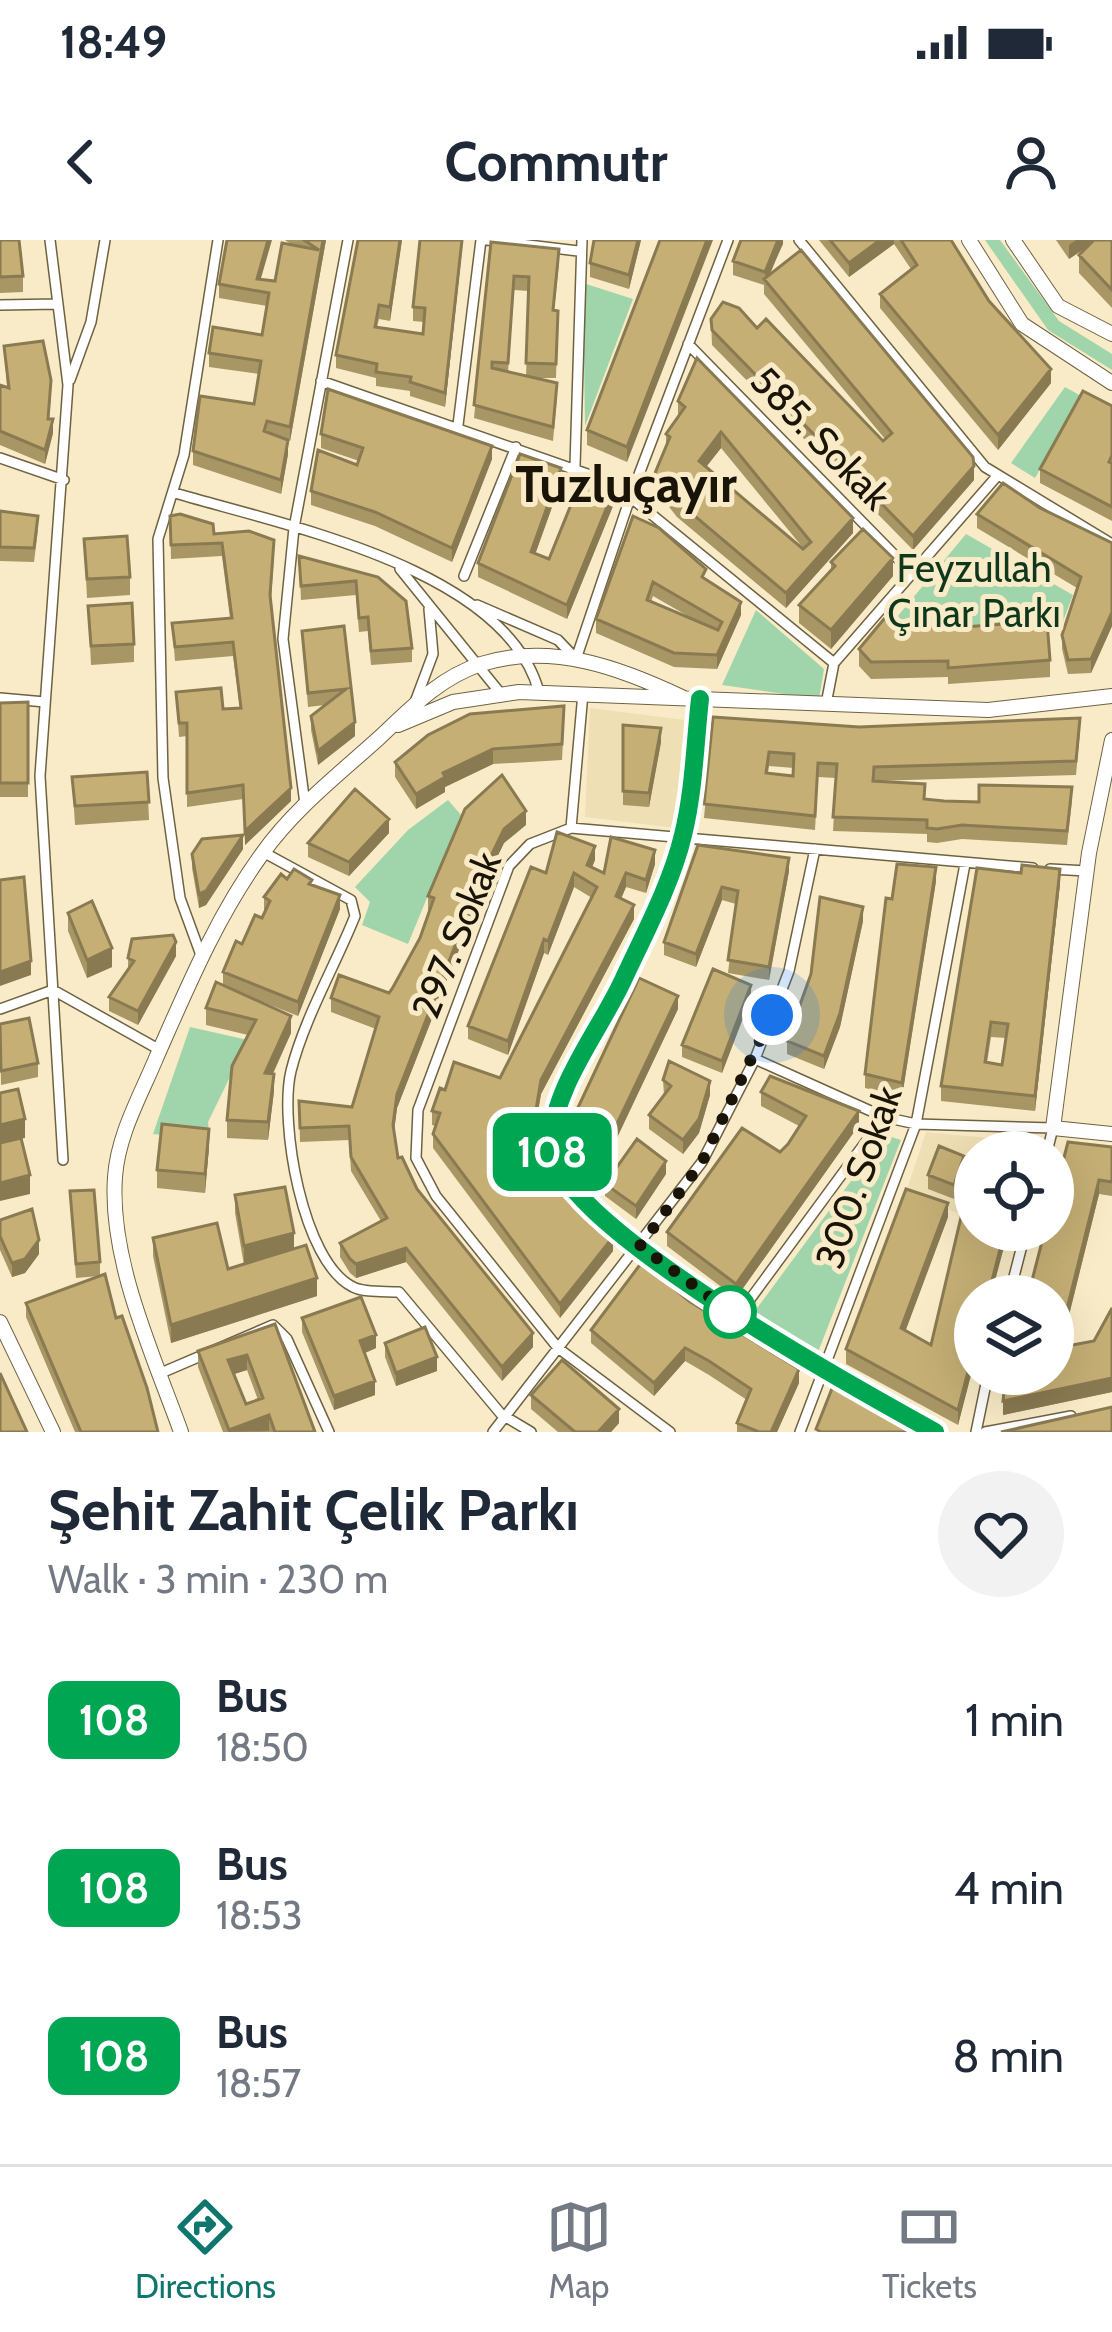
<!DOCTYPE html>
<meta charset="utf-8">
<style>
body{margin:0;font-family:Cabin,sans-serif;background:#f2f2f3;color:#1f2937;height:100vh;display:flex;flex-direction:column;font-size:45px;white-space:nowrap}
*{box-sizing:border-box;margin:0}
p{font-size:39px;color:#747a83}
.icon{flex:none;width:66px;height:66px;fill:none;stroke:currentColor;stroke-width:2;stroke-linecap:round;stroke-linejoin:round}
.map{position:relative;height:1192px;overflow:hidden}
.sheet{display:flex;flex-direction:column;background:#fff;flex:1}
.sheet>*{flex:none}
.badge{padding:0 24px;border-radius:18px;font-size:42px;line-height:78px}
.controls{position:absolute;left:954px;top:891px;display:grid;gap:24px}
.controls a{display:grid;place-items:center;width:120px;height:120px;border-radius:50%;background:#fff;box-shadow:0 12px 48px #0002;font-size:60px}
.you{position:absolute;width:60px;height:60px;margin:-30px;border:9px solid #fff;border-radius:50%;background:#1a73e8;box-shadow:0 0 0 18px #1a73e833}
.map>.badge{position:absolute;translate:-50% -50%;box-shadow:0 0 0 6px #fff}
.round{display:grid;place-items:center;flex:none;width:126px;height:126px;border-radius:63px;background:#f2f2f3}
.summary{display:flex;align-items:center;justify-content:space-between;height:204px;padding:0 48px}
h1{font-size:57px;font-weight:700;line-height:90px}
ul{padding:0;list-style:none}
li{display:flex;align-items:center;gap:36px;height:168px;padding:0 48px}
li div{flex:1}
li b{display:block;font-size:45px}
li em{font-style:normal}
li .badge{min-width:132px;font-weight:700;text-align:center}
.status{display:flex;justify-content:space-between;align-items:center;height:84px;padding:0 60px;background:#fff;direction:ltr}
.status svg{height:33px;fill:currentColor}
header{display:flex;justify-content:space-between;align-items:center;height:156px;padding:0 48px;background:#fff;font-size:54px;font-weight:700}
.tab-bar{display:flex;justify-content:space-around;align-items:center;height:168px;border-top:3px solid #e0e1e3;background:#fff;font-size:33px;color:#747a83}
.tab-bar a{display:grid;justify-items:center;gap:6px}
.tab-bar .selected{color:#0f766e}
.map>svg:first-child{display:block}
</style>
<div class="status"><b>18:49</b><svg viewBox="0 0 49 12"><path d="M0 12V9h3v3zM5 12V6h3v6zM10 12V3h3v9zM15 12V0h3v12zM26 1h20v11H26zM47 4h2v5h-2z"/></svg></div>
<header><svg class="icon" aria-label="back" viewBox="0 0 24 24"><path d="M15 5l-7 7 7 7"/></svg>Commutr<svg class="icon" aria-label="person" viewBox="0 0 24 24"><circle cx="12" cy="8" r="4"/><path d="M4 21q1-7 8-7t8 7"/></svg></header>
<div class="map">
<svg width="1112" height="1192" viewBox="0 0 1112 1192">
<rect width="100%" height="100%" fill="#f9ebc7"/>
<path fill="#efdfb4" d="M590,468L685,480L676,588L585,577Z
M926,892L1038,903L1036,912H975V979L905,955Z"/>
<path fill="#a0d4ab" d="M985,0H1000L1059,81L1112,114V130L1048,90Z
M583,43L633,59L585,186Z
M1065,147L1083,157L1035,238L1011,223Z
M966,294L1073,355L1060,389L914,395L887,389Z
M756,370L824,429L819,459L722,445Z
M448,560L461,575L408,704L362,685L370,662L355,647L408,590Z
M190,787L248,800L208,882L210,900L153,894Z
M885,895L901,900L818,1112L752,1075Z"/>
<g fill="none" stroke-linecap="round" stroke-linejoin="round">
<g stroke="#6e6242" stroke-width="12">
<path id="street" d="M50,0L68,145L40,536L63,920
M487,0L578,11
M799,0L985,227L1112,304
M0,65L57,64
M688,104L912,333
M70,140L91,82L105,0
M321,141L613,243L834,423L826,464
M458,185L481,0
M0,218L64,240
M575,226L582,0
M175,253C282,285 506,328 539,452
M400,329L501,454
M464,336L516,207
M477,365L558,400L576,419
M576,419L630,258L728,0
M834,423L998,235
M0,458L45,462
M700,459C695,504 694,552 683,595C672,642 645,693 624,738C601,789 554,845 551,903C546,980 867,1155 935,1192
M415,462L433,414L429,369
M305,564L283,399L294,288L348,0
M571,588L583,453
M263,612L351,660L355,676C335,726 304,779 291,831C279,881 302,1022 353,1047C364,1053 386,1051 399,1052L501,1174L531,1192
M1050,629L1087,631
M202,718L180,658L163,538L158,299L184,215L218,0
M0,769L53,750L160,810
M755,819L884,877L916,884L1053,888L1047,912
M1009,1056L1026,990
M737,1077L884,877
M161,1133L273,1085L287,1099L329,1192
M493,1192L702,922L755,819L789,731L815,609
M670,1192L558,1108L436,956L416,918L418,870L509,626L530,604L571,588L1033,628
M800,1192L916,884L965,624
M976,1192L988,1134
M985,1192L1071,1176"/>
</g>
<g stroke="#6e6242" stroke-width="16">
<path id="secondary" d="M969,0L1022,84L1112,143
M1013,0L1058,66L1112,94
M398,485L453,462L519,452L988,470L1112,456
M1112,500L1089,613L1053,888L1112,894
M0,1082L53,1192
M181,1192C153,1114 109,1020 115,937C118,894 141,855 157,816C188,746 217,676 262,614C294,569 338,535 379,498C410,469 439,438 481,424C552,402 621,428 684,458"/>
</g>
<use href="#street" stroke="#fff" stroke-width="9"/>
<use href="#secondary" stroke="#fff" stroke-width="14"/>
</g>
<path fill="#a99665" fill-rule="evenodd" d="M0,0L23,36V52L0,53Z
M285,0H326L290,201L288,200V214L281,254L193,225V211L254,164L259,134L209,127V113L262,95L267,66L219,58V44L261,39L275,41L292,5Z
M402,0L390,81L379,79L377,87L423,94L424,82L413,81V67L462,9L445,167L410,156V151L376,146V138L336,128V115Z
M641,0L629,49L590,37V23Z
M660,0L627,222L587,205V190Z
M783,0L770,35L974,240L913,310L712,105L711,79L757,88L883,201L885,199L764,54V45L733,35V21Z
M819,0H951L989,61L1051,143L998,210L880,68V54L911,29L894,4L849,37Z
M1056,0H1112V68L1079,33V15L1086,7L1069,19Z
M491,2L559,23L554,70L558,71L556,138H534L557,157L553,201L474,178ZM514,50L529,51L526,136L508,132Z
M4,106L51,154L49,179L53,193L45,224L0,205V145L7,147Z
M678,161L853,293L786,368L677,277L655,249V233L666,207V194L678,177ZM721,208L804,309L706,227Z
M1112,166V281L1040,243V229Z
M321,194L492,219L452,322L375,286L311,265V251L357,225L359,221L321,208Z
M561,242L535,314L549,319L613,266L567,379L478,337V323Z
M0,271L38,290L34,322L0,321Z
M977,274L1112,303V386L1091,433L1068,434L1062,409V395L1077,348L977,288Z
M170,276L214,294L274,314L271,361L291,561L245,605L243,559L187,567V496L179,497L176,452L223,469L240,468L233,416L175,421L172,383L230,378L222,316L171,319Z
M633,276L741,375L717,429L674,427L596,393V379ZM653,356L700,383L651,362Z
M84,299L130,337V355L87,358Z
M299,316L378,337L412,408V422L371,425L368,391L359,392L356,355L301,360Z
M831,322L893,336L831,409L799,383V365L831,330Z
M88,366L134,404V422L91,425Z
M344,386L355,496L318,525L311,490V476L325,465L308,467L302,391Z
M859,409L1050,420V437L948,444V437L871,439L859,426Z
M28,462V557H0V463Z
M713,477L859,487L1080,492L1076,535L874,541L925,559L944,561H1072L1067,605L962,599L937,603L927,602V594L833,591L836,538L818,537L815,590L704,578ZM769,526L794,528L793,536L768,533Z
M564,481L562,520L493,524L445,547V552L416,569L395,537V522Z
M623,485L661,502L649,567L623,565Z
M147,532L149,580L75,585L72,537Z
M526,585L504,603L487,638L397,868L394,892L398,918L417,949L533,1107L502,1141L406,1022L356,1038L350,1033L340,1017V1003L381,981L351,931L349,900L300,902L299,861L352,867L376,789L331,772V758L389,753L420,698L430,671L428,670V656Z
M389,593L349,636L308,617V603Z
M698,605L789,631L769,740L728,733L736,664L722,660L696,727L664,715V702Z
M243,609L206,665L199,668L192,628V614Z
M595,620L592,627L604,633L655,624L646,653L626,647L621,659L634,679L541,854L532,905L547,938L613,1011L560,1078L433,908V894L436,886L432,885V871L445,850L500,838L592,658L574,647L548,715L544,713L508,815L468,799V786L546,633Z
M287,639L312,644L340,669L298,776L243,754L291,793L273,834L274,851L268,900L227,898V880L248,795L206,785V768L223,745V732L262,678L264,671V657Z
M936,641L902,857L865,848V834L892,659Z
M1060,644L1035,871L941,861V846ZM991,797L1006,798L1002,825L987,823Z
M68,673L112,727L87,738L68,691Z
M863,681L840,787L824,829L787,814V801L811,734Z
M176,716L138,785L109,771V757L128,729V718Z
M751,757L722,833L682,817V805Z
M678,769L614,904L574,890V876Z
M0,784L38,823V837L1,845Z
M663,840L710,855L699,893L683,914L649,889V875L664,855Z
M761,852L859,885L736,1058L667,1006V992L780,912L788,904L799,886L761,866Z
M209,907L205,953L157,948V930Z
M1112,907V956L1099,954L1060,1112L1094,1101L1112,1068V1152L1003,1175L1053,1134V1056Z
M975,920V966L967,963V950Z
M964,930L954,959L928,949V935Z
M666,934L636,979L605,956V944Z
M70,951L100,1022V1036L158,1192H75L26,1077V1063L99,1036L76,1038Z
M235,955L294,1009L317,1056L171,1103L153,1016V998L228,1029L244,1025L235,973Z
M948,977L905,1091L931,1105L1007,990L958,1185L846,1124V1109Z
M0,980L39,1014L25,1033L12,1037L0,1010Z
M689,1061L799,1143L777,1192H737V1183L747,1160L709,1135L685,1121L654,1156L591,1103V1090Z
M302,1078L376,1108L365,1113L375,1155L334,1170L302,1092Z
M275,1084L315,1192H223L198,1127V1111ZM247,1130L258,1160L246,1164L234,1134Z
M385,1103L437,1131L396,1146L385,1117Z
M531,1155L619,1183L611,1192H558L531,1169Z"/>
<path fill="#8a7a52" d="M268,0H272L257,52V39Z
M323,0H326L290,201V187Z
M400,0H402L390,81V67Z
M462,0V9L445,167V153Z
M638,0H641L629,49V35Z
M707,0H713L627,222V207Z
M778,0H783V4L766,42L765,32Z
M880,0H894V4L849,37V23Z
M1076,0H1098L1069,19V5Z
M1051,129V143L998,210V195Z
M53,179V193L45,224V210Z
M721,192V208L699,236V221Z
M288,200V214L281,254V240Z
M492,206V219L452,322V308Z
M974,226V240L913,310V296Z
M561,228V242L531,326V312Z
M613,252V266L567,379V365Z
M853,278V293L786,368V353Z
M893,318V336L831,409V390Z
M741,362V375L717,429V415Z
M1112,372V386L1091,433V419Z
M355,482V496L318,525V511Z
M661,488V502L649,567V553Z
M493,509V524L445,547V552L416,569V554L443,533Z
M291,548V561L245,605V591Z
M526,571V585L504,603L487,638L397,868L393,899L397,854L487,624L504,589Z
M389,579V593L349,636V622Z
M243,595V609L206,665L199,668V654Z
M595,606V620L587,639V625Z
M655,610V624L646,653V640Z
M789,618V631L769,740V727Z
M936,627V641L902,857V843Z
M1060,629V644L1035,871V856Z
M574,633V647L548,715V701Z
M626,633V647L616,670V656Z
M722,647V660L696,727V714Z
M340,655V669L298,776V762Z
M634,665V679L541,854L530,919V905L541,840Z
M863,667V681L840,787L824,829V816Z
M544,699V713L508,815V801Z
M176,702V716L138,785V771Z
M112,708V727L87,738V720Z
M31,721V735L0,746V732Z
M751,745V757L722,833V821Z
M678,756V769L614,904V890Z
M291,776V793L265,850V833Z
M274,834V851L268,900V882Z
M710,841V855L699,893L683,914V900Z
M859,871V885L736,1058V1044Z
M25,879V898L0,903V885Z
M209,889V907L205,953V934Z
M964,916V930L954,959V945Z
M666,921V934L636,979V966Z
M30,935V954L0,961V943Z
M1099,940V954L1057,1123V1109Z
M948,963V977L901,1103V1088Z
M1005,990H1007V996L991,1056H988Z
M294,993V1011L244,1025V1006Z
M613,997V1011L560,1078V1064Z
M39,1000V1014L25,1033L12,1037V1023Z
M406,1008V1022L356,1038V1024Z
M317,1038V1056L171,1103V1085Z
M533,1093V1107L502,1141V1127Z
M376,1095V1108L360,1115V1101Z
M975,1105V1120L958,1185V1170Z
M685,1108V1121L654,1156V1143Z
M247,1115V1130L228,1136V1120Z
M437,1117V1131L396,1146V1133Z
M799,1129V1143L777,1192H771Z
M1112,1138V1152L1003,1175V1161Z
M375,1141V1155L334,1170V1156Z
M619,1169V1183L611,1192H598Z
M269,1175V1191L229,1192V1190Z"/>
<path fill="#c5af75" stroke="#8a7a52" stroke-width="3" fill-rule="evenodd" d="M0,0H19L23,36L0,37Z
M227,0H268L257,39L275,41L282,3L319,10L304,0H323L290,187L267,181L264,191L288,200L281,240L193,211L200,156L254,164L261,121L209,113L213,87L262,95L269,53L219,44Z
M358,0H400L390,67L379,65L375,87L423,94L425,68L413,67L420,0H462L445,153L410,142L411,137L376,132L377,124L336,115Z
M594,0H638L629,35L590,23Z
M660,0H707L627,207L587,190Z
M741,0H778L765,32L733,21Z
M830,0H880L849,23Z
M901,0H951L989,61L1051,129L998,195L880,54L917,25Z
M1094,0H1112V50L1079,15Z
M491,2L559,9L553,70L558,71L556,124L526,123L529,37L514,36L508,123L492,122V128L557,143L553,187L474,165Z
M801,10L973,217L974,226L913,296L712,90L711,79L723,62L739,68L757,88L766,79L883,201L892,193L764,39Z
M43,101L51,140L48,179H53L45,210L0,191V145L9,148L4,106Z
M697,118L853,278L786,353L677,261L655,233L670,197L666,194L685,167L678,161ZM721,192L811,302L803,309L699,221Z
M328,149L492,206L452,308L375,272L311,251L318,210L357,225L363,208L321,194Z
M1083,151L1112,166V215L1109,222L1112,223V267L1040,229Z
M520,214L561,228L531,312L549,319L581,240L613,252L567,365L478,323Z
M1003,243L1040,268L1112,303V372L1091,419L1068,420L1062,395L1081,337L977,274Z
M0,271L38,276L34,308L0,307Z
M180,274L213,284L214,294L249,291L274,300L270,355L291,548L245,591L243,545L187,553V483H179L176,452L221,448L223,469L241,468L233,402L175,407L172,383L232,378L222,303L171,305L170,276Z
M633,276L659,288L706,329L702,337L741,362L717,415L674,413L596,379ZM653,342L722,382L718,390L647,360Z
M863,289L893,318L831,390L799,365L835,326L831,322Z
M127,296L130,337L87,339L84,299Z
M299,316L378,337L406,361L412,408L371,411L368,377L359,378L356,341L301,346Z
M132,363L134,404L91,406L88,366Z
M884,379L937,389L1047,381L1050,420L948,428V421L871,422L859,409Z
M344,386L355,482L318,511L311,476L346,449L308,453L302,391Z
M28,462V543H0V463Z
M564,466L562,504L493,509L443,533L445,537L416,554L395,522L428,495L470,474Z
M713,477L859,487L1080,478L1076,521L874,527L873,541L925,544L924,559L944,561L979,562V545L1072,547L1067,591L962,585L937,589L927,588V580L833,577L837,524L818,523L815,576L704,564ZM769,512L794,514L793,536L766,533Z
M623,485L661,488L649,553L623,551Z
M147,532L149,562L75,566L72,537Z
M502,535L526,571L504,589L487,624L397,854L393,885L398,918L402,917L417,949L533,1093L502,1127L406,1008L356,1024L350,1019L340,1003L387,978L351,917L349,886L300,888L299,861L352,867L379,777L331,758L339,735L389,753L392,749L420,698L434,658L428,656L465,569Z
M355,549L389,579L349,622L308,603Z
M557,592L595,606L587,625L604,633L611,597L655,610L646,640L626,633L616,656L634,665L541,840L530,905L536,904L547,938L553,936L571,964L613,997L560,1064L433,894L440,873L432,871L440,848L445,850L454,822L500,838L597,647L574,633L548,701L544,699L508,801L468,786L531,627L546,633Z
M243,595L206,651L199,654L192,614L202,599Z
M698,605L789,618L769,727L728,720L738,651L722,647L696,714L664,702Z
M897,624L936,627L902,843L865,834L886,658L892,659Z
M1022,625L1060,629L1035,856L941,846L977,628L1021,633ZM991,782L1008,784L1002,825L985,822Z
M294,629L312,640L309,644L340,655L298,762L223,732L236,701L242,704L255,675L262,678L270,661L264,657L281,634L287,639Z
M24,637L31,721L0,732V640Z
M820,657L863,667L840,773L824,816L787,801L811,734Z
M92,661L112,708L87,720L68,673Z
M173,695L176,702L138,771L109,757L134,721L128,718L132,699Z
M713,729L751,745L722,821L682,805Z
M639,738L678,756L614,890L574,876Z
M216,742L291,776L265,833L274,834L268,882L227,880L232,826L256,780L206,768Z
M29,778L38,823L1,831L0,784Z
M669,821L710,841L699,879L683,900L649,875L671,846L663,840Z
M770,836L859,871L736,1044L667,992L742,888L780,912L788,904L806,876L761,852Z
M18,849L25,879L0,885V853Z
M162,884L209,889L205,934L157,930Z
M21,898L30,935L0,943V903Z
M637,899L666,921L636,966L605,944Z
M1068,902L1112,907V942L1099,940L1057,1109L1053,1108V1056H1028L1045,990H1053V960Z
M939,906L964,916L954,945L928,935Z
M973,919L975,920V952L967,950Z
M285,947L294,993L244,1006L235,955Z
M906,949L948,963L901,1088L931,1105L962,973L975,975V990H1005L988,1056H975V1105L958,1170L846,1109Z
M94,950L100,1022L76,1024L70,951Z
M32,969L39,1000L25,1019L12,1023L0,996V980Z
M217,983L228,1029L306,1005L317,1038L171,1085L153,998Z
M642,1022L689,1061L799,1129L771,1192H759L737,1183L751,1149L709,1121L685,1108L654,1143L591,1090Z
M105,1034L116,1078L122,1076L147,1148L158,1192H81L26,1063Z
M361,1057L376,1095L360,1101L375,1141L334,1156L302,1078Z
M1112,1068V1138L1003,1161L1006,1134H1053V1112L1067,1111V1106L1094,1101Z
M275,1084L315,1192H275L269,1175L229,1190L198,1111ZM247,1115L263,1158L246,1164L228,1120Z
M425,1087L437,1117L396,1133L385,1103Z
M562,1120L619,1169L598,1192H575L531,1155Z
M0,1133L27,1192H0Z
M833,1146L915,1192H821L816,1189Z
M1112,1167V1192H1001Z"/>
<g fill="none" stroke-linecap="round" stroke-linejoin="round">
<g stroke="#fff" stroke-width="27">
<path id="line" d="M700,459C695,503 694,551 683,595C672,642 645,693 624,738C601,789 554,845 551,903C546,980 867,1154 935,1192"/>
</g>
<use href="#line" stroke="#00a651" stroke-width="18"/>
<path stroke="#191407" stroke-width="12" stroke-dasharray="0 21.6" d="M730,1072L737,1077L640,1006L702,922L772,775"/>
</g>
<circle fill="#fff" stroke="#00a651" stroke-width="6" cx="730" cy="1072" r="24"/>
<g text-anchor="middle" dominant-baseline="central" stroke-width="10" stroke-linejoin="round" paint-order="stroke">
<g font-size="39" fill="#191407" stroke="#f9ebc7">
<text transform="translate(821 198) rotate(46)">585. Sokak</text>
<text transform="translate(456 695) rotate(-68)">297. Sokak</text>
<text transform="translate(858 937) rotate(-71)">300. Sokak</text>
</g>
<g font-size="39" fill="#0f371c" stroke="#f9ebc7">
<text x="974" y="328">Feyzullah<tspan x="974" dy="45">Çınar Parkı</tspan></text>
</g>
<g font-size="51" font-weight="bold" fill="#191407" stroke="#f9ebc7">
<text x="626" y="244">Tuzluçayır</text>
</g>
</g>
</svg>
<div class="controls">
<a><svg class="icon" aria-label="locate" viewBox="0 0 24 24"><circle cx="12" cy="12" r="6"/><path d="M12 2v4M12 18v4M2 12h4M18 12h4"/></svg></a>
<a><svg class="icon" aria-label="layers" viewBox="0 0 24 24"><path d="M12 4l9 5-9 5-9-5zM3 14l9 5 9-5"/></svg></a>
</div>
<div class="you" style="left:772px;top:775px"></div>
<b class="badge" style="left:552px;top:912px;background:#00a651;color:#fff">108</b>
</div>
<section class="sheet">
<div class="summary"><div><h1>Şehit Zahit Çelik Parkı</h1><p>Walk · 3 min · 230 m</p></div><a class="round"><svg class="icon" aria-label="heart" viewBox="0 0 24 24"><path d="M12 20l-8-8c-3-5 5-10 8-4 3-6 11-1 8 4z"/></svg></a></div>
<ul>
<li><span class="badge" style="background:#00a651;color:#fff">108</span><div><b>Bus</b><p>18:50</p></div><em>1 min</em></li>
<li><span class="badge" style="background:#00a651;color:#fff">108</span><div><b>Bus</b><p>18:53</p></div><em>4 min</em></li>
<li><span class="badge" style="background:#00a651;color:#fff">108</span><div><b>Bus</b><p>18:57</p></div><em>8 min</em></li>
</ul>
</section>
<nav class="tab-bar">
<a class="selected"><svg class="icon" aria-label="directions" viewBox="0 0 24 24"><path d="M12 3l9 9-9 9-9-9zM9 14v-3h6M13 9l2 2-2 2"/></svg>Directions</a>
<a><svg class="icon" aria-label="map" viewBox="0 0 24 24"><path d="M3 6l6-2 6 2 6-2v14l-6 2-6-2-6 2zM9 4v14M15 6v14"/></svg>Map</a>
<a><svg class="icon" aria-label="tickets" viewBox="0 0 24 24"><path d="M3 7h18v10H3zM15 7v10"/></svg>Tickets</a>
</nav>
